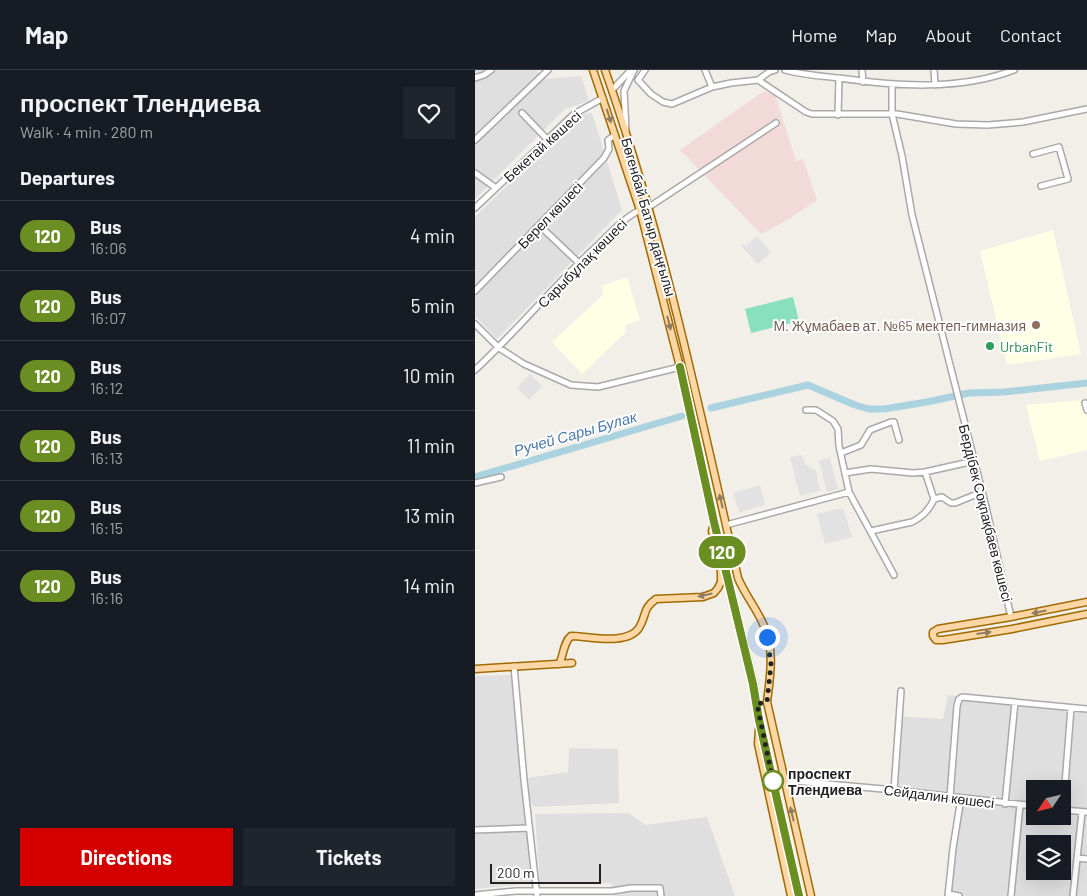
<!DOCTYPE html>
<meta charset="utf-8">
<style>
body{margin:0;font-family:Barlow,sans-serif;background:#20242c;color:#f1f3f6;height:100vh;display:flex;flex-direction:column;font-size:19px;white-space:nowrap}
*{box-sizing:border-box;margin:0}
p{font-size:16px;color:#9ea1a6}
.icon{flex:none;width:28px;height:28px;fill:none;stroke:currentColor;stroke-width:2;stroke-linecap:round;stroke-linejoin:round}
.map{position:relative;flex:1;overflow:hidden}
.panel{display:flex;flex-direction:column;background:#171b24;width:475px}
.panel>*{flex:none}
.badge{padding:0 10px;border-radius:16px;font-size:18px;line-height:32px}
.needle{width:32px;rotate:235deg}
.controls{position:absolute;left:551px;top:710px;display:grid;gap:10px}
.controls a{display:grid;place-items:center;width:45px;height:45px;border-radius:0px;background:#171b24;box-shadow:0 5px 20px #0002;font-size:25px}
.scale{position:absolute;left:15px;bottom:12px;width:111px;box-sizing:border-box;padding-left:5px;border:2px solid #222;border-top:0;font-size:14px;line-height:18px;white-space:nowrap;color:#222;-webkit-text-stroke:4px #fff;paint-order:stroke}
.you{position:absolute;width:25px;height:25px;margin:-12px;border:4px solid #fff;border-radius:50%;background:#1a73e8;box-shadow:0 0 0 8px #1a73e833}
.map>.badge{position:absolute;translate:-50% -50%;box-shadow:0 0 0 2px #fff}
h2{padding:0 20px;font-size:19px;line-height:45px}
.round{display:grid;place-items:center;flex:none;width:52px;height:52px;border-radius:0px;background:#20242c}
.head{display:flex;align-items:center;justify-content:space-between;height:85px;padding:0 20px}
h1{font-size:24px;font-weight:700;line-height:38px}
.button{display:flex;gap:10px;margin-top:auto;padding:10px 20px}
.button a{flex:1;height:58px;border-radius:0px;background:#d40000;color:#fff;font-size:20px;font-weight:700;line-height:58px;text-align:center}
.button a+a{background:#20242c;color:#f1f3f6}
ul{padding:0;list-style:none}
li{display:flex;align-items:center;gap:15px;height:70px;padding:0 20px;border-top:1px solid #363941}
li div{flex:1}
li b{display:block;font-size:19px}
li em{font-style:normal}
li .badge{min-width:55px;font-weight:700;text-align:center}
header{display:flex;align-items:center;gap:30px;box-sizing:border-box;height:70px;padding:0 25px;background:#171b24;border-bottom:1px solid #363941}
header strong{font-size:24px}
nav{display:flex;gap:28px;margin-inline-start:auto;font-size:18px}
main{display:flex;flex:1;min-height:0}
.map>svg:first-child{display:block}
</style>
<header>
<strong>Map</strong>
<nav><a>Home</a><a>Map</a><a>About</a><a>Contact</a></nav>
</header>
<main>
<section class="panel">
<div class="head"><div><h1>проспект Тлендиева</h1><p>Walk · 4 min · 280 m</p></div><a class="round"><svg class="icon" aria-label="heart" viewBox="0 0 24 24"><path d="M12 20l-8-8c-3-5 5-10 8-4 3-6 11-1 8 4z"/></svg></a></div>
<h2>Departures</h2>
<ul>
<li><span class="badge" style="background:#6b8e23;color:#fff">120</span><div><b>Bus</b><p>16:06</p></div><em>4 min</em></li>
<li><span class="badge" style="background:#6b8e23;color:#fff">120</span><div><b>Bus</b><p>16:07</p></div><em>5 min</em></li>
<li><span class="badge" style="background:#6b8e23;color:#fff">120</span><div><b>Bus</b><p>16:12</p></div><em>10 min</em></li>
<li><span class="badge" style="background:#6b8e23;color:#fff">120</span><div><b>Bus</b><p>16:13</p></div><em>11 min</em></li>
<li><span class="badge" style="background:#6b8e23;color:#fff">120</span><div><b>Bus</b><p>16:15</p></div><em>13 min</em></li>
<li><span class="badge" style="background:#6b8e23;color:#fff">120</span><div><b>Bus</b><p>16:16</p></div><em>14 min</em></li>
</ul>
<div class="button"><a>Directions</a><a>Tickets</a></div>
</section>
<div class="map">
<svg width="612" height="826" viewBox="0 0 612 826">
<rect width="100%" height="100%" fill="#f2efe9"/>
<path fill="#e0dfdf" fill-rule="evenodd" d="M0,0H60L71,9L106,6L114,31L90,39L0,129Z
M117,43L147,140L22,269L0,246V147L106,44Z
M36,605L58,813L0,819V606Z
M473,625L612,642V826H472L482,725L419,718L420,646L468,649ZM560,719H588V746H560ZM560,774H588V801H560Z
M94,678L143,679L144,733L59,737L55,730L53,708L93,702Z
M153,743L171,755L232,747L260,826H139L136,813L65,814L60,744Z"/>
<path fill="#f2dad9" d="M289,21L300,25L321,91L328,89L342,130L314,149L286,164L205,80Z"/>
<path fill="#ffffe5" d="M578,160L606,284L532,295L505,181Z
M152,207L165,250L150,255L151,262L107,304L77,272L128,225L127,216Z
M608,330L612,348V380L565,391L551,335Z"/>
<path fill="#88e0be" d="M318,227L324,251L276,263L270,239Z"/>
<path fill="#e2e2e2" d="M282,166L296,182L283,194L266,176L268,174L271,176Z
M55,304L67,316L54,330L42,318Z
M327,385L330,394L341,401L345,421L325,426L315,387Z
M355,388L363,419L352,422L344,391Z
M285,415L290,435L264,442L258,423Z
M368,438L377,467L350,474L342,444Z"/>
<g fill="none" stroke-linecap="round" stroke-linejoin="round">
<path stroke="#aad3df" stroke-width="7" d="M236,338L333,315L380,335L394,339H409L452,332L494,323L529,322L612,313
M0,407L207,346"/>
<g stroke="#a9a9a9" stroke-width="8">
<path id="minor" d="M170,0L163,10L176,24L188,32L197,34L237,17L256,13L283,10L294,2L300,0
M230,0L237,17
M310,0C328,5 346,6 364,8C421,16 484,21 539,0
M387,0L388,12
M459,0L460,15
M0,8L9,5L16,0
M283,10L331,42L337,44H422L481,54L513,55L548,52L612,39
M417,14V44L427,86L437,145L511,437L536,547
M137,20L156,0
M47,43L72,69
M363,45L364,8
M151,60L149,21L159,0
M0,70L73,0
M558,84L584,77L593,109L566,116
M0,103L21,118
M174,137L301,53
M0,138L99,44L128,28
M65,156L104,193
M0,221L129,88L134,79L133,70L140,65
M0,254L24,278L49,294L96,315L123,317L205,297
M0,300C43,260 80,214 124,174C136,162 149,148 165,140
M610,333L612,340
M331,340H341L358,351L363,359L364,376L374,422L419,505
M366,383L386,375L395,360L416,352H419L424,370
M370,403L396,399L438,403L450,402L499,391
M0,413L26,407
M459,429L467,427L476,433H480L507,422
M251,455L374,422
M396,461L437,452C447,447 455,439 459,429L450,402
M39,596L49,710L62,826
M309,710L419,720L560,736
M419,720L426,621
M475,727L482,636L484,629L487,627L612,639
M530,734L540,632
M588,740L596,638
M588,740L612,742
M0,760L54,758
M602,788L612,789
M474,824L484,826
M0,825L41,821H137L156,818H185L186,826
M473,826L478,778L486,728
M536,826L545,735
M598,826L607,742"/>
</g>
<g stroke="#a06b00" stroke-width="9">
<path id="major" d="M118,0L165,140L205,297L239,452L279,614L284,650L324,826
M130,0C188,165 224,337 263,508C270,525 282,539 289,556C300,581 295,607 292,632L336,826
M612,532L536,547L463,559L458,562V566L461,570H468L537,559L612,544
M84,594C89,585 88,573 96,566C114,566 152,576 164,558C172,545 167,539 181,529L228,527L239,523L243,518L246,512V502L237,461L239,454
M0,599L97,593
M284,659L283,674L316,826"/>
</g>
<use href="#minor" stroke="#fff" stroke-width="5"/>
<use href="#major" stroke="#fcd6a4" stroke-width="6"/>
</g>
<defs><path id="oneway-solid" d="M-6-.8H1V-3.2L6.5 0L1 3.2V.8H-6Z" transform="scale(1.25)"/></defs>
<g fill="#8f7c63">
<use href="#oneway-solid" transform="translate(134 46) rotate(72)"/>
<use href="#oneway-solid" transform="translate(194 253) rotate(76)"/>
<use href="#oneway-solid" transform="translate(246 431) rotate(-103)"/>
<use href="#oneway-solid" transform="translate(230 525) rotate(168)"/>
<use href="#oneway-solid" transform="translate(564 542) rotate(169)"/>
<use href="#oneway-solid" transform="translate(509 563) rotate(-8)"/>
<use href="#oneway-solid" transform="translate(317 744) rotate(-103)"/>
</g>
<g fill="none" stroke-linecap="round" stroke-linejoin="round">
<g stroke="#fff" stroke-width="11">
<path id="line" d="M205,297L239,452L278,614L284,650L324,826"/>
</g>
<use href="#line" stroke="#6b8e23" stroke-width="8"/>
<path stroke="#222" stroke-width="5" stroke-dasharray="0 9" d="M292,567L296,594L292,632L282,634L298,711"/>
</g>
<circle fill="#8d6e63" stroke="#fff" stroke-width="2" cx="561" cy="255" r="5"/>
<circle fill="#2e9e5b" stroke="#fff" stroke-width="2" cx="515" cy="276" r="5"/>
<circle fill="#fff" stroke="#6b8e23" stroke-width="2.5" cx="298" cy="711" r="10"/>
<g text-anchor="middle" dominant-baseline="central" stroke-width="4" stroke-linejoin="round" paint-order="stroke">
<g font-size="14" fill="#222" stroke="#fff">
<text transform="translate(67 76) rotate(-42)">Бекетай көшесі</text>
<text transform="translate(75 145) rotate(-46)">Берел көшесі</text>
<text transform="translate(174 147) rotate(74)">Бөгенбай Батыр даңғылы</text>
<text transform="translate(107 193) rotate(-45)">Сарыбұлақ көшесі</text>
<text transform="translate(511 443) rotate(76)">Бердібек Соқпақбаев көшесі</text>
<text transform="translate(464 726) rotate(7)">Сейдалин көшесі</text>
</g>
<g font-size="14" fill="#785e54" stroke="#fff" text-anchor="end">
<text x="551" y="255">М. Жұмабаев ат. №65 мектеп-гимназия</text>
</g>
<g font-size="14" fill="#27864d" stroke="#fff" text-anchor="start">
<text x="525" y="276">UrbanFit</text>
</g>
<g font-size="14" font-weight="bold" fill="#222" stroke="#fff" text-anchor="start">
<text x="313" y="703">проспект<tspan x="313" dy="16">Тлендиева</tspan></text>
</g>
<g font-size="15" font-style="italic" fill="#4a7aab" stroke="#fff">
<text transform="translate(100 363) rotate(-16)">Ручей Сары Булак</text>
</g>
</g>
</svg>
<div class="controls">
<a><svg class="needle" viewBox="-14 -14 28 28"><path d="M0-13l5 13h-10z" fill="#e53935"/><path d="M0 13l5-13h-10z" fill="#9ea1a6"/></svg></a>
<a><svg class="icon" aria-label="layers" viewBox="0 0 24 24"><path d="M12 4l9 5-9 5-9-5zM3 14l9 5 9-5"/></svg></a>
</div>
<div class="scale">200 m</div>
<div class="you" style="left:292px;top:567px"></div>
<b class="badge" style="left:247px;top:482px;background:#6b8e23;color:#fff">120</b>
</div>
</main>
